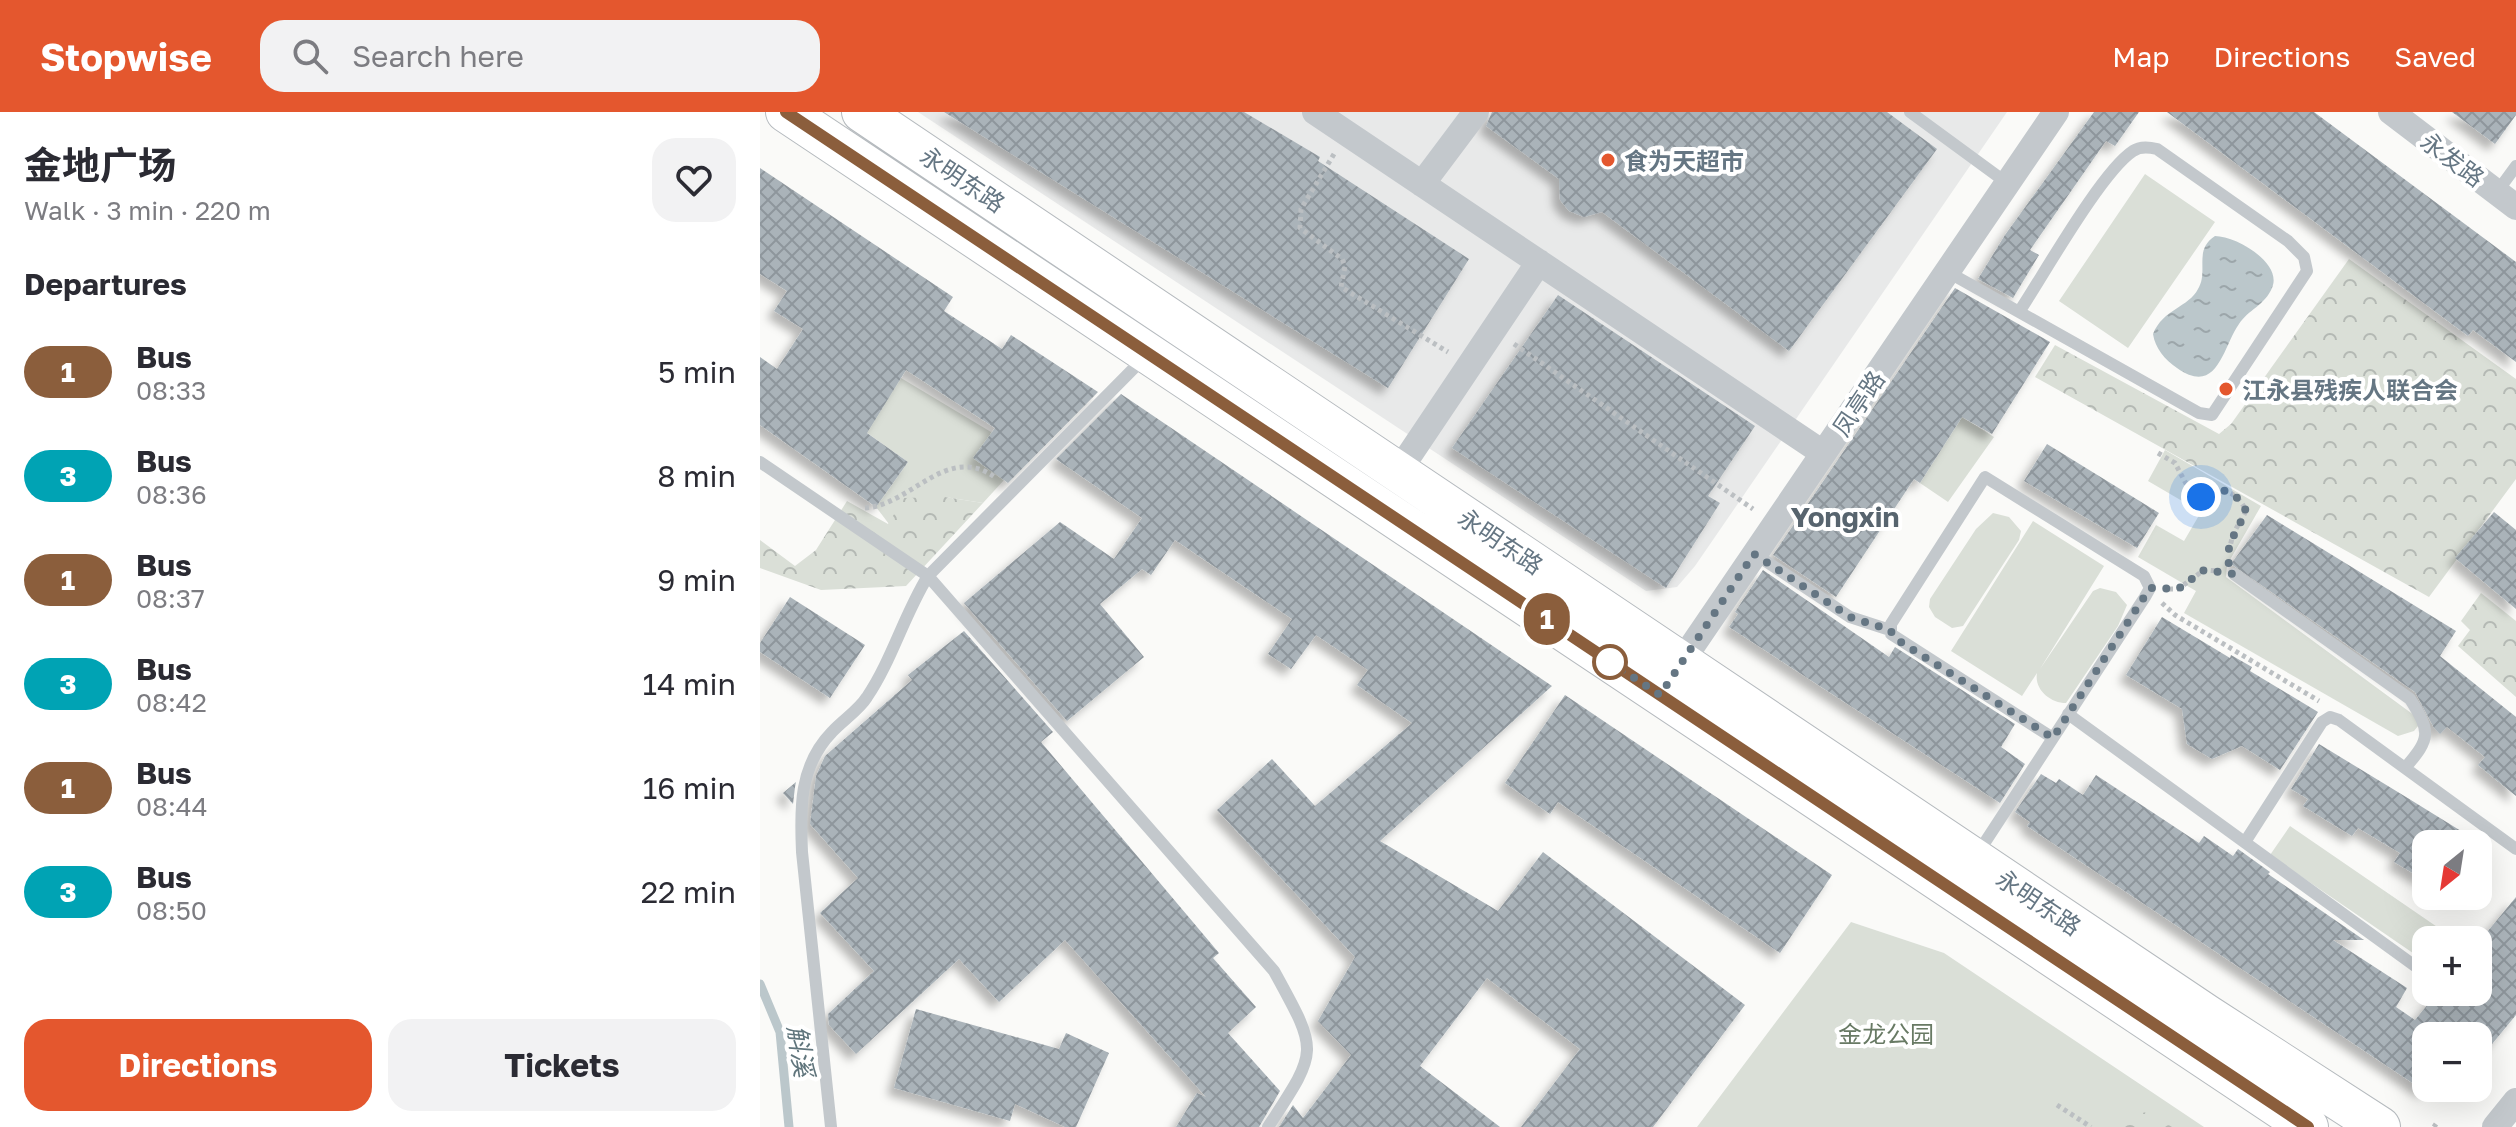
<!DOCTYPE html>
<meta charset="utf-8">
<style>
body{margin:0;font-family:"Golos Text","Noto Sans SC",sans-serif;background:#f2f2f3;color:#2b2b33;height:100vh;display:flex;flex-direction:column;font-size:30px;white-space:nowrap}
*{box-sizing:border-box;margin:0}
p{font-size:26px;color:#7c7c81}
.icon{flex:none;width:44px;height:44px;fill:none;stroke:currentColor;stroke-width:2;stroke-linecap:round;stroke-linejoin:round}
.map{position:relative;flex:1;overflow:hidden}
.details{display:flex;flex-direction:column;background:#fff;width:760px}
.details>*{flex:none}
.badge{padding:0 16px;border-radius:26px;font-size:28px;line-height:52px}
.needle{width:52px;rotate:210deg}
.controls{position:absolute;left:1652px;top:718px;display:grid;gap:16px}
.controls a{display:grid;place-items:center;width:80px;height:80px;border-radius:16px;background:#fff;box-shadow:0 8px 32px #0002;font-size:40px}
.you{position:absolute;width:40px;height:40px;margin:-20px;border:6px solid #fff;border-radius:50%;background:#1a73e8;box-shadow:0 0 0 12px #1a73e833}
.map>.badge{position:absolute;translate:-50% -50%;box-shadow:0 0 0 4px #fff}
h2{padding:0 24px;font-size:30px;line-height:72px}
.round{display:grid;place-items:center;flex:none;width:84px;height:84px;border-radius:24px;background:#f2f2f3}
.headline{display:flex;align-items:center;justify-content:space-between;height:136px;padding:0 24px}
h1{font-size:38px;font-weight:700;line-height:60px}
.button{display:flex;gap:16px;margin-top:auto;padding:16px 24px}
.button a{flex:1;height:92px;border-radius:24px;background:#e4572e;color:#fff;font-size:32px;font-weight:700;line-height:92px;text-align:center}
.button a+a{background:#f2f2f3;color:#2b2b33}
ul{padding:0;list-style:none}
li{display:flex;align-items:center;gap:24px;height:104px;padding:0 24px}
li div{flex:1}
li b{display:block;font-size:30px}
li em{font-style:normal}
li .badge{min-width:88px;font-weight:700;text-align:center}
header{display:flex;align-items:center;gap:48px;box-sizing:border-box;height:112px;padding:0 40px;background:#e4572e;color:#fff}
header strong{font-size:38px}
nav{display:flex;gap:44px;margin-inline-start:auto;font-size:28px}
.search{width:560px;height:72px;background:#f2f2f3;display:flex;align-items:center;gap:20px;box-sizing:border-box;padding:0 28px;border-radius:24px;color:#7c7c81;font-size:30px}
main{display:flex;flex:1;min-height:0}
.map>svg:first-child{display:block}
</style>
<header>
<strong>Stopwise</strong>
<div class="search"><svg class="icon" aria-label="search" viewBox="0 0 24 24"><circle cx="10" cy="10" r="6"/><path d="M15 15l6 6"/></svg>Search here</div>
<nav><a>Map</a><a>Directions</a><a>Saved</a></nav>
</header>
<main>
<section class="details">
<div class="headline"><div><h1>金地广场</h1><p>Walk · 3 min · 220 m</p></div><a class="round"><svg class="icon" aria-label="heart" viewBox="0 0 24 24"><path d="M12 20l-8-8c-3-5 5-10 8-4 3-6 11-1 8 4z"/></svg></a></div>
<h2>Departures</h2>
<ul>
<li><span class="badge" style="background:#8b5e3c;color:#fff">1</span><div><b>Bus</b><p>08:33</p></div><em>5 min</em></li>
<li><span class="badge" style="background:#00a3b4;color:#fff">3</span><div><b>Bus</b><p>08:36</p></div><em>8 min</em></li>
<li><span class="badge" style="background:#8b5e3c;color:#fff">1</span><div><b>Bus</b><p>08:37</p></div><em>9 min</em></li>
<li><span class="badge" style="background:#00a3b4;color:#fff">3</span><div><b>Bus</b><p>08:42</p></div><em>14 min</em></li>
<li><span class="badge" style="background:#8b5e3c;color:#fff">1</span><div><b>Bus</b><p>08:44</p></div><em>16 min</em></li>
<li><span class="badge" style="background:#00a3b4;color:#fff">3</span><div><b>Bus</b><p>08:50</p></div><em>22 min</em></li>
</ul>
<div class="button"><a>Directions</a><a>Tickets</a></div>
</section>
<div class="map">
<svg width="1756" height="1015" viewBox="0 0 1756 1015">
<defs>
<pattern id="forest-crowns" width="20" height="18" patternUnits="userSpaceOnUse" patternTransform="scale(2)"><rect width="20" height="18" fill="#dadfd7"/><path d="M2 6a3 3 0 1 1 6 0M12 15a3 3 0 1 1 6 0" fill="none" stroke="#b4b9b4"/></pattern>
<pattern id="water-ripples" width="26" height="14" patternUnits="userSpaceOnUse" patternTransform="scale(2)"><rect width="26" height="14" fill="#bbc7cb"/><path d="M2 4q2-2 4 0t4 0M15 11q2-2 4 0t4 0" fill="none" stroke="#9ca6aa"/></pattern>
<pattern id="building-cross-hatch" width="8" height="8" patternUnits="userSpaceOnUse" patternTransform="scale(2)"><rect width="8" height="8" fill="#aab3b9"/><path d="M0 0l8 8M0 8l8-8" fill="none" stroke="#8e969c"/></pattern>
<filter id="shadow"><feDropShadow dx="-7" dy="7" stdDeviation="4" flood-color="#0004"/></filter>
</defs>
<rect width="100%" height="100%" fill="#fafaf8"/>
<path fill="#e8e9e9" d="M158,0H1247L935,454L917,475L886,479Z"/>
<path fill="#dadfd7" d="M1385,62L1455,110L1368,236L1299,189Z
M141,266L256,335L255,356L223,391L185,385L129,412L116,395L148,350L75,298L120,299Z
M1202,305L1234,325L1188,390L1160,371Z
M1405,338L1501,394L1467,453L1466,465L1662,609L1654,619L1638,624L1424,501L1436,479L1378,445L1396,413L1424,429L1441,400L1388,369Z
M1233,401L1249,405L1261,419L1259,428L1203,514L1192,516L1175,505L1169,495L1170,487L1216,417Z
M1273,409L1344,454L1280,557L1333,479L1340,476L1356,480L1367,493L1358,514L1306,591C1290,591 1274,577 1277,561L1262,584L1191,539Z
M1530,714L1686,821L1681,828H1666V850L1510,743Z
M1091,810L1184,841L1444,1015H937Z"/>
<path fill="url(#forest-crowns)" d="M1589,147L1756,267V367L1669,485L1275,265L1295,233L1459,322L1471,312Z
M185,385L223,391L146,474L61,478L0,456V428L35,454L56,438L87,389L128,412L144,386Z
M1721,481L1756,509V585L1698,534L1710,518L1701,509Z
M1387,1000L1412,1015H1360L1375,1002Z"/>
<path fill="url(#water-ripples)" d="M1455,124C1476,124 1523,151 1512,176C1505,193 1488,198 1479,212C1463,234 1458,285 1417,256C1405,248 1395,236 1393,222C1403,197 1429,195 1438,177C1449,159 1433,138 1455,124Z"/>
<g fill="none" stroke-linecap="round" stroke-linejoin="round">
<path stroke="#bbc7cb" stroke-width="9" d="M0,872L20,920L29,1015"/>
</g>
<path fill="url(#building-cross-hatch)" filter="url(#shadow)" d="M184,0H484L560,45L558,49L709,147L628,276Z
M732,0H1127L1177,37L1029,239L842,100L824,105L809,99L800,88L799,67L726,14Z
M1334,0H1379L1355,34L1346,29L1270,138L1279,143L1253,186L1218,167L1245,123Z
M1407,0H1554L1756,150V250L1713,218L1708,224Z
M1692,0H1756V3L1735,32Z
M0,56L193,185L184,199L242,237L251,223L338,280L248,371L213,346L235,316L146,258L107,321L148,350L116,395L0,313V245L17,257L43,217L14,199L27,179L0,162Z
M1195,176L1290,230L1232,322L1202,305L1160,371L1154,367L1076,485L1013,443Z
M798,183L995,314L948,384L960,391L906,476L692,336Z
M361,282L792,574L620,729L738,799L783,740L985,893L893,1015H761L820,937L727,866L660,954L740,1015H519L533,993L543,1006L591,943L558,909L595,845L457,698L512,647L555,694L652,611L597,573L608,558L556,523L531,557L508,542L532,507L415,428L391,463L382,457L340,492L384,545L307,609L204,491L300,410L354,447L382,406L296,347Z
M1287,332L1399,401L1377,436L1264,369Z
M1734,400L1756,418V497L1695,446Z
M1507,403L1696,519L1680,544L1756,605V684L1718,653L1725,645L1687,615L1680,622L1674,616L1655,580L1471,452Z
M1003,458L1129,545L1135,535L1255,612L1241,635L1265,652L1240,691L969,515L978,502L975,500Z
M30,485L105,533L70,586L0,540V531Z
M1402,505L1470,546L1471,543L1492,555L1490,559L1558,600L1520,658L1482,634L1452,647L1427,632L1422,597L1366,563Z
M204,519L293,620L281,630L459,841L453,846L496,895L468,921L520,979L499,1015H416L437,981L446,985L305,828L239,890L199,847L96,942L69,913L68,902L114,859L60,801L98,766L50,712L56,664L65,644L152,568L148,563Z
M805,583L1072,763L1020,841L798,690L790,702L745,671Z
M1559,632L1646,685L1722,732H1666V769L1634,750L1640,741L1598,716L1592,724L1543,694L1548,687L1531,677Z
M1281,662L1296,671L1299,667L1323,683L1336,663L1439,731L1444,724L1473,744L1478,737L1510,760L1508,762L1604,828H1573L1647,876L1636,895L1655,908L1678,880H1718V831L1756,785V903L1718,949V924H1666V980L1267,714L1270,710L1255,700Z
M36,670L35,675L33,692L23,681Z
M156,897L299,937L306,921L349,941L316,1015H305L255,992L250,1009L134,976Z"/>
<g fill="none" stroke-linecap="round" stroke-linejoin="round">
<g stroke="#b5babe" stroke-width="42">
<path id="primary" d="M26,0L1548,1015
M102,0L1447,903L1620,1015"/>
</g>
<path stroke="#bbbfc2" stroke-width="5" stroke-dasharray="4 4" stroke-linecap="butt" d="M574,42L541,97L540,116L582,147L585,154L581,175L688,240
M754,232L993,397
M1398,341L1415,351L1431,381L1441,385C1460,372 1478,380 1486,399L1473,422L1468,443
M105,396C152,393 187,330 236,366
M1409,477H1418L1444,458L1457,459
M1402,491L1415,503L1559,589
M1297,993L1331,1015
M1674,1015L1676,1012"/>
<path stroke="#c3c8cc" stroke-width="12" d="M1150,0L1247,71
M1737,80L1756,54
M1187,160L1195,164L1439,301L1452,303L1547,159L1544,145L1528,129L1397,37C1389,35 1380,34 1373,39C1341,60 1283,164 1259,200
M0,350L168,464L514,859C559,941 559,937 508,1015
M995,442L1090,505L1130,518
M1474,462L1650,587C1671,620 1671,626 1645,656
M1308,602L1666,862
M1485,730L1562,610L1570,605L1579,608L1756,737
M1216,744L1385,485L1390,476L1384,464L1225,365L1131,512V522L1293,626
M71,1015L42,740C40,696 39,654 72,620C83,608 99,598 107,585C132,548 144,503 168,464L383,247"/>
<path stroke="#c3c8cc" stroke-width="26" d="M555,0L1063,341
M1631,0L1756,95
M662,72L716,0
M638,360L779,150
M913,562L1296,0
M1735,1015L1756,989"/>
<use href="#primary" stroke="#fff" stroke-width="40"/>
</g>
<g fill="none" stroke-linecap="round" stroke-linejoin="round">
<g stroke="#fff" stroke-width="18">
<path id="line" d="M26,0L1548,1015"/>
</g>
<use href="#line" stroke="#8b5e3c" stroke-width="12"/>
<path stroke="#657683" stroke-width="8" stroke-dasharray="0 14.4" d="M850,550L900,583L994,442L1090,505L1130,518L1136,527L1293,626L1390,476L1418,477L1444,458L1474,462C1458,441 1478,419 1486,399C1479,384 1468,376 1450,378L1441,385"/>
</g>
<g fill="#e4572e" stroke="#fff" stroke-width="3">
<circle cx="848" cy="48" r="8"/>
<circle cx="1466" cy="277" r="8"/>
</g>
<circle fill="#fff" stroke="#8b5e3c" stroke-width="4" cx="850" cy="550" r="16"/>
<g text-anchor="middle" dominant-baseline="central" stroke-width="8" stroke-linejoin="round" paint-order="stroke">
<g font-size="24" fill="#657683" stroke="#fff">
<text transform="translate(1693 47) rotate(37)">永发路</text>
<text transform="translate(203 67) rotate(34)">永明东路</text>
<text transform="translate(1098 291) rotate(-56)">凤亭路</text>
<text transform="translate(741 429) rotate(34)">永明东路</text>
<text transform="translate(1279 790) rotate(34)">永明东路</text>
</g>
<g font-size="24" font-weight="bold" fill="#657683" stroke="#fff" text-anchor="start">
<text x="864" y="48">食为天超市</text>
<text x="1482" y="277">江永县残疾人联合会</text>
</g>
<g font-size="24" fill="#687a64" stroke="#fff">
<text x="1126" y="921">金龙公园</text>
</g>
<g font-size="26" font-style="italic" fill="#60757c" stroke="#fff">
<text transform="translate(41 939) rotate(81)">斛溪</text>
</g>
<g font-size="28" font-weight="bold" fill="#57646e" stroke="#fff">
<text x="1085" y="404">Yongxin</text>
</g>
</g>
</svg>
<div class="controls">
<a><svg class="needle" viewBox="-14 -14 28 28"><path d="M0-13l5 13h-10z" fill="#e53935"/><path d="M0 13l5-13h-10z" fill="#7c7c81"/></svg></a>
<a>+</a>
<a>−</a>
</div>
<div class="you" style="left:1441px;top:385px"></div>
<b class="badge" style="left:787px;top:507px;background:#8b5e3c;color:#fff">1</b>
</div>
</main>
